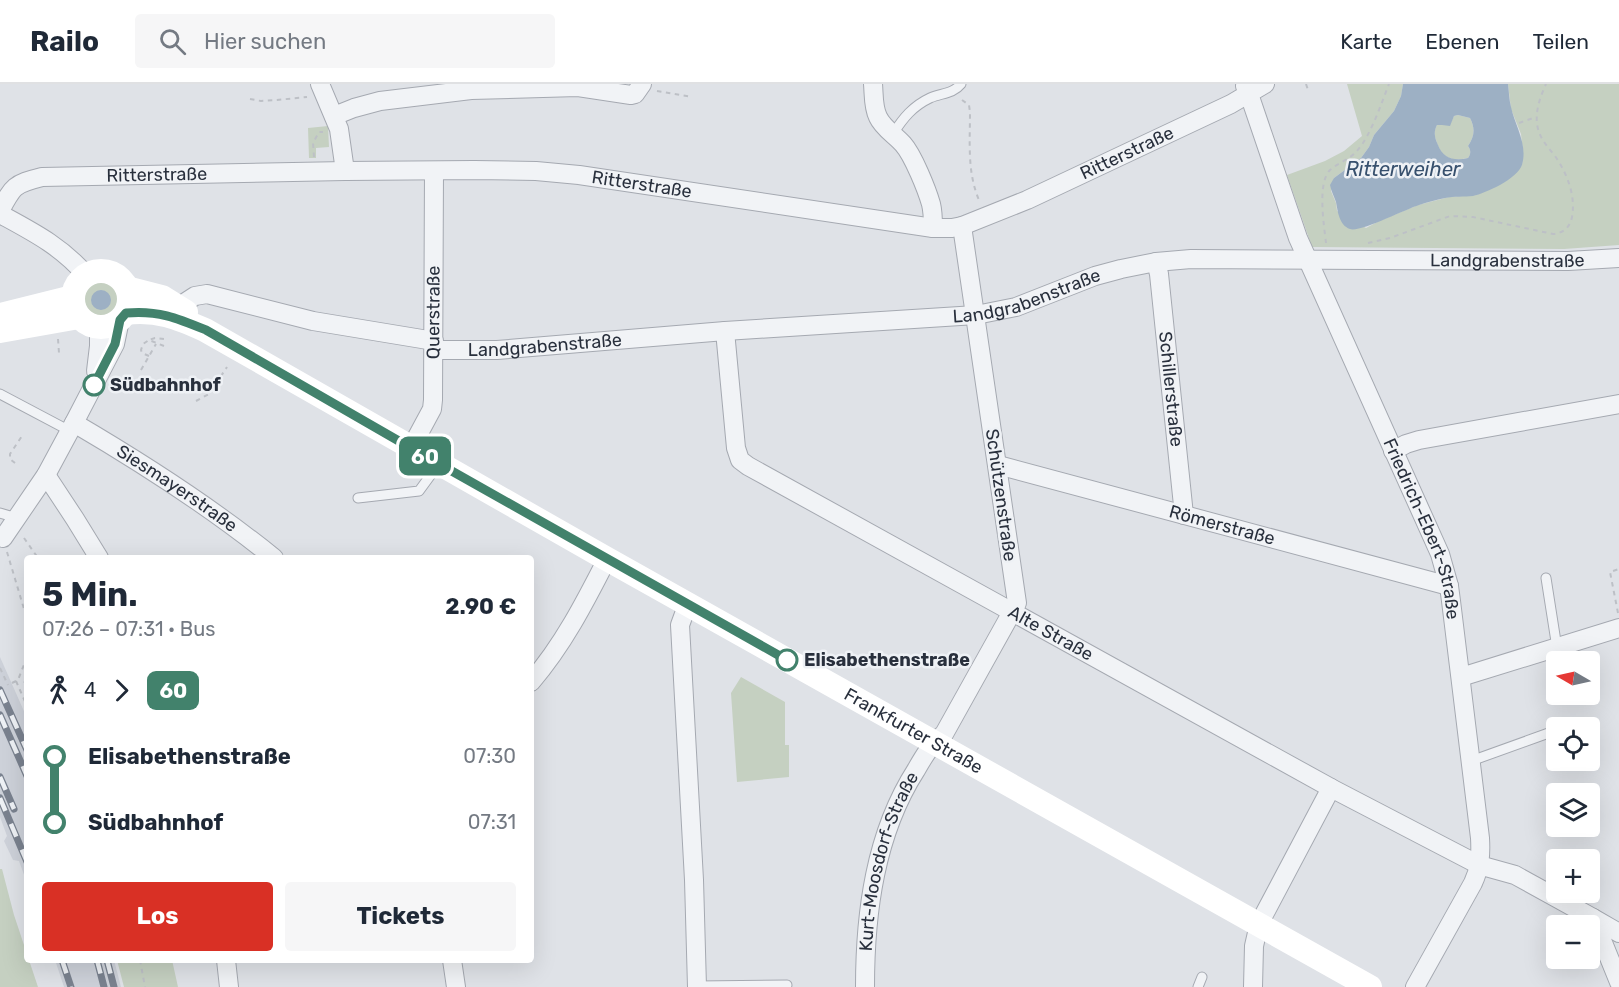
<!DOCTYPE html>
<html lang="de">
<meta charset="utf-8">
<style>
body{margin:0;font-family:Rubik,sans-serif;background:#f6f6f7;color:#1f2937;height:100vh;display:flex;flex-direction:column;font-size:22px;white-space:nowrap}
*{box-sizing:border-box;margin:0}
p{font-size:20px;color:#747a83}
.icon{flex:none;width:33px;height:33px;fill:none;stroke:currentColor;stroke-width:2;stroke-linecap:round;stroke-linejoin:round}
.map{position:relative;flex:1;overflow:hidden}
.drawer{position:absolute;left:24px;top:471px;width:510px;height:408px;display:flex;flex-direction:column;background:#fff;border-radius:6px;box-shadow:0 6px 24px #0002}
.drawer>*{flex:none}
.badge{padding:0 12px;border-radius:9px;font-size:21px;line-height:39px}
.needle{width:39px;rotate:279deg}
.fabs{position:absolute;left:1546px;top:567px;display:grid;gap:12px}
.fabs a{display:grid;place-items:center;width:54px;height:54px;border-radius:6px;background:#fff;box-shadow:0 6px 24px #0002;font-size:30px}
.map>.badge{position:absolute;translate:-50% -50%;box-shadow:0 0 0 3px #fff}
.legs{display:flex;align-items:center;gap:9px;height:66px;padding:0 18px;font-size:20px}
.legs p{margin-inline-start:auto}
.headline{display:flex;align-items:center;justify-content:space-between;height:102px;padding:0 18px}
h1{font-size:33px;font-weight:700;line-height:45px}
.cta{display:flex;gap:12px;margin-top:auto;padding:12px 18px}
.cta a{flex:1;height:69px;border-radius:6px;background:#d93025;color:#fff;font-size:24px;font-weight:700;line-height:69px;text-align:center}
.cta a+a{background:#f6f6f7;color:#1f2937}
ul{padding:0 18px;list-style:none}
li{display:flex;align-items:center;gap:21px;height:66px;font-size:22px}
li i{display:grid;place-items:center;width:9px;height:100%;margin:0 8px;background:currentColor}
li i::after{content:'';width:15px;height:15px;margin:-8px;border:4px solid;border-radius:50%;background:#fff}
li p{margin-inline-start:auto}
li:first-child i{background:linear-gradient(#0000 50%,currentColor 0)}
li:last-child i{background:linear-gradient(currentColor 50%,#0000 0)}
header{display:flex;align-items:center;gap:36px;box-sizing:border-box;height:84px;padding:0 30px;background:#fff;border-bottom:2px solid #e0e1e3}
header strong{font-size:28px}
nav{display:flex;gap:33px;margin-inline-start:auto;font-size:21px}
.search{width:420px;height:54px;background:#f6f6f7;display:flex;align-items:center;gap:15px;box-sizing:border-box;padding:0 21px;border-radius:6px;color:#747a83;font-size:22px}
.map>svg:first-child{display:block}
</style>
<header>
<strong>Railo</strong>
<div class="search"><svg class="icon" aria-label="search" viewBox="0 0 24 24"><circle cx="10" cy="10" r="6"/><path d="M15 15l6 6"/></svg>Hier suchen</div>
<nav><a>Karte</a><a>Ebenen</a><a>Teilen</a></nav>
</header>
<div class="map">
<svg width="1619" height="903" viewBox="0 0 1619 903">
<rect width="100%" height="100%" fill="#dfe2e7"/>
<path fill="#cdd1d9" d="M0,573L27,634V799L19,777L13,776L4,757L7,752L0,733Z
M55,876H114L121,903H64Z"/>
<path fill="#c5d0c1" d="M1347,0H1403L1401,12L1394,27L1374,51L1369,63L1361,74L1334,94L1331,107L1336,119L1337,127L1366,144L1379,137L1418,121L1449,113L1476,111L1522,81L1523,69L1521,50L1511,25L1508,0H1619V161L1564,165L1312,163L1287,91L1325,77L1344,67L1362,52Z
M1458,31L1470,34C1475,44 1475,52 1468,62C1471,66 1471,70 1468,74C1451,78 1441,74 1436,56C1434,50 1434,47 1437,41L1451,38L1454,32Z
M328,42L329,63L316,64V74H309L308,44Z
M81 215a20 20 0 1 1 40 0a20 20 0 1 1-40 0Z
M741,593L785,618V661H789V693L737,698L731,609Z
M0,785H2L14,831L27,870V876H29L38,903H0Z
M117,876H172L178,903H124Z"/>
<path fill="#9db0c4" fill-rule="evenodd" d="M1403,0H1508C1509,8 1509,15 1511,23C1515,42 1528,60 1522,81C1517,95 1486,109 1473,112C1464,113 1454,112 1445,114C1436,116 1427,118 1419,121C1406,125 1359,149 1350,145C1339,141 1338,128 1336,118C1334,112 1331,107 1330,101L1334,94L1361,74L1369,63L1374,51L1394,27L1401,12ZM1458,31L1470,34C1475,44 1475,52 1468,62C1471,66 1471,70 1468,74C1455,77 1443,75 1438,61C1435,54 1433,49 1437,41H1442L1450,42L1454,32Z
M91 216a10 10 0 1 1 20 0a10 10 0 1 1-20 0Z"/>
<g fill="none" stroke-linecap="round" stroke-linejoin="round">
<g stroke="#a5a9b1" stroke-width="11">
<path id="lane" d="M893,50C903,34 913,22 930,14C941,9 953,10 961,0
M0,310L70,347
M358,414L419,407L438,381
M0,429L17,434
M1546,494L1557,564
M1564,644L1576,639
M1471,677L1557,646
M697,902L787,901
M1198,903L1202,893"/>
</g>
<g stroke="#a5a9b1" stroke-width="20">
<g id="street">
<path d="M320,0L339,45L345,87"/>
<path d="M873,0C874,11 873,23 878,33C883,44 895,51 903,60C913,71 927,106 931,120C933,128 933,135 933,144"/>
<path id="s1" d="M1245,2L1249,10L1298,154L1440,470L1449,502L1451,517L1480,754C1481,771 1480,784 1473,799L1415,903"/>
<path d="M334,32L354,24L380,17L471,6L578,3L631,11L635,10L642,0"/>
<path id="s2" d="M0,127C13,102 14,100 42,93L345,87L474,86L536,87L579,91L933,144H952L962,142L1027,116L1231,20L1265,0"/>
<path d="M0,130C33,148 61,162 86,191"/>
<path id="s3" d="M1156,178L1159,190L1184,431"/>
<path d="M178,223L195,212L207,210L313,237L434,257"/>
<path id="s4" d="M725,247L736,364L740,376L748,382L1331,704L1479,781L1515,791L1593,834L1619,898"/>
<path id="s5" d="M434,266H497L725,247L976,231L1016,223L1095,192L1121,185L1156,178L1191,175L1568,177L1619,174"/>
<path d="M96,287L99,262V244"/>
<path id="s6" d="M74,339C144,380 211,423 274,474"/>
<path id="s7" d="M411,364L432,325L433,316L434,87"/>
<path d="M1393,367L1406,360L1419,356L1619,320"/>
<path id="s8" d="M998,381L1449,502"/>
<path d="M46,391L75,435L99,474"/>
<path d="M3,454L46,391L74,339L115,260L120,236"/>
<path d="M688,519L680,541L694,796L697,903"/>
<path d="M1461,593L1619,544"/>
<path d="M531,598C563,561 585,518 607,475"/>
<path d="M1593,834L1619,849"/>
<path d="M226,876L229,903"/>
<path d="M452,876L456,903"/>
<path id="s9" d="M865,903C865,829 875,750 916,686C924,672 931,660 944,650L1017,519L962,142"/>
<path d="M1253,903L1254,862L1259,840L1331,704"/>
</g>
</g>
<path stroke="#bdc0c6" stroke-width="2" stroke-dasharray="4.5 4.5" stroke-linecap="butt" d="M1306,0L1308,6
M657,7L692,13
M250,15L261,17L277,16L307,13
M962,16L969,21L970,28C970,58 967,88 979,116
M1519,39L1536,33
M314,73L313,59L319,48H323
M1326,159C1324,141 1317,99 1330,86C1338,79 1350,75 1357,67C1371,51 1381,20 1389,0
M1368,159L1390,154L1450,132L1473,133L1553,150C1564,149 1570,143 1572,133C1576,112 1567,89 1555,72C1548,63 1541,56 1538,45C1534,30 1540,13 1546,0
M58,255L59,269
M164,262L149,256L155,254L164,255L166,252
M149,272L142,269L141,266L143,260L149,256
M141,286L156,260
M196,317L209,310L227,283
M15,379L10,375V370L22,352
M24,454L38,474
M7,468L27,535
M1618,529L1610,488L1619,485
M0,584L8,601
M27,589L24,597L27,603
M16,597L27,622
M12,599L18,596L27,573
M140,876L145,903"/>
<use href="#lane" stroke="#f1f3f6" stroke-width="9"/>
<use href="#street" stroke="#f1f3f6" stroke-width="18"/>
<g stroke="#fff" stroke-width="24">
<circle cx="101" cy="215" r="28"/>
<path d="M127,204L162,213L186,228"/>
<path id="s10" d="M126,229C157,225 178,234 205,246L607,475L1370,903"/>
<path d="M0,231L73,213"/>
<path d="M0,247L79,233"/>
</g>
<g stroke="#7a828f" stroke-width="7">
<path id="rail" d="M0,606L27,666
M0,631L27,692
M0,693L14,725
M0,714L27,778
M62,876L71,903
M97,876L104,903
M107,876L114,903"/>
</g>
<use href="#rail" stroke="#eef1f5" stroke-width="4.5" stroke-dasharray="14" stroke-linecap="butt"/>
</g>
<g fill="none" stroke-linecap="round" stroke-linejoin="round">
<g stroke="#fff" stroke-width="14">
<path id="line-1" d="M94,301L115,260L120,236L126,229C158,226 177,234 206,246L411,364L787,576"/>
</g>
<use href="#line-1" stroke="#42826c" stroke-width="9"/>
</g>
<g fill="#fff" stroke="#42826c" stroke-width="3">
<circle cx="94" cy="301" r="10"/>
<circle cx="787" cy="576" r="10"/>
</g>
<g text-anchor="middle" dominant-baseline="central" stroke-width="5" stroke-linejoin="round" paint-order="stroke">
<g font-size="18" fill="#29303d" stroke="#eef1f5">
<text stroke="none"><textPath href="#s2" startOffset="1162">Ritterstraße</textPath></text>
<text stroke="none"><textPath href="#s2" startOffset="172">Ritterstraße</textPath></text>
<text stroke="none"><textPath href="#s2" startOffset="658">Ritterstraße</textPath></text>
<text stroke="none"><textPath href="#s5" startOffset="1083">Landgrabenstraße</textPath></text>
<text stroke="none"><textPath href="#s5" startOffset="597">Landgrabenstraße</textPath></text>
<text stroke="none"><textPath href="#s7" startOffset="141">Querstraße</textPath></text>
<text stroke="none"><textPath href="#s5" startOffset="111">Landgrabenstraße</textPath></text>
<text stroke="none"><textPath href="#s3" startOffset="128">Schillerstraße</textPath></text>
<text stroke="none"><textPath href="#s6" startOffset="122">Siesmayerstraße</textPath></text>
<text transform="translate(1001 411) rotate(82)">Schützenstraße</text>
<text stroke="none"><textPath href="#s8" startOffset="232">Römerstraße</textPath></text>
<text stroke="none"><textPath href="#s1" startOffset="478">Friedrich-Ebert-Straße</textPath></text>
<text stroke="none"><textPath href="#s4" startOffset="486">Alte Straße</textPath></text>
<text stroke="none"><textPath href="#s10" startOffset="896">Frankfurter Straße</textPath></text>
<text stroke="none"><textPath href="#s9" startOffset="129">Kurt-Moosdorf-Straße</textPath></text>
</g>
<g font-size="18" font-weight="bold" fill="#29303d" stroke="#eef1f5" text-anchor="start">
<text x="110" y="301">Südbahnhof</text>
<text x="804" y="576">Elisabethenstraße</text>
</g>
<g font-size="20" font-style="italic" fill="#37506d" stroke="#eef1f5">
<text x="1403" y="85">Ritterweiher</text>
</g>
</g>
</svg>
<div class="fabs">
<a><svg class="needle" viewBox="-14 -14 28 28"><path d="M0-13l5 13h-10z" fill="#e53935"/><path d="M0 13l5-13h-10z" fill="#747a83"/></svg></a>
<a><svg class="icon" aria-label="locate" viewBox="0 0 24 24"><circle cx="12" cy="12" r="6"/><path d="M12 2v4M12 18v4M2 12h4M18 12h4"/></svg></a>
<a><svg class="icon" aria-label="layers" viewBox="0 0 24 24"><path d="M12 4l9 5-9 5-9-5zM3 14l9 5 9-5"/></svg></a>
<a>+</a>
<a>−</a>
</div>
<b class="badge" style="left:425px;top:372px;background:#42826c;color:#fff">60</b>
<section class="drawer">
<div class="headline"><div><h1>5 Min.</h1><p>07:26 – 07:31 · Bus</p></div><b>2.90 €</b></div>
<div class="legs"><svg class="icon" aria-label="walk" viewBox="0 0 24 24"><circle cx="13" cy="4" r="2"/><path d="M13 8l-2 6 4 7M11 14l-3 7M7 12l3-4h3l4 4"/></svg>4<svg class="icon" aria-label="forward" viewBox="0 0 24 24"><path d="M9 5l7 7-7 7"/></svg><b class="badge" style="background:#42826c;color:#fff">60</b></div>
<ul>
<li><i style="color:#42826c"></i><b>Elisabethenstraße</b><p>07:30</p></li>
<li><i style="color:#42826c"></i><b>Südbahnhof</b><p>07:31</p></li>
</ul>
<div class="cta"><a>Los</a><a>Tickets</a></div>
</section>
</div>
